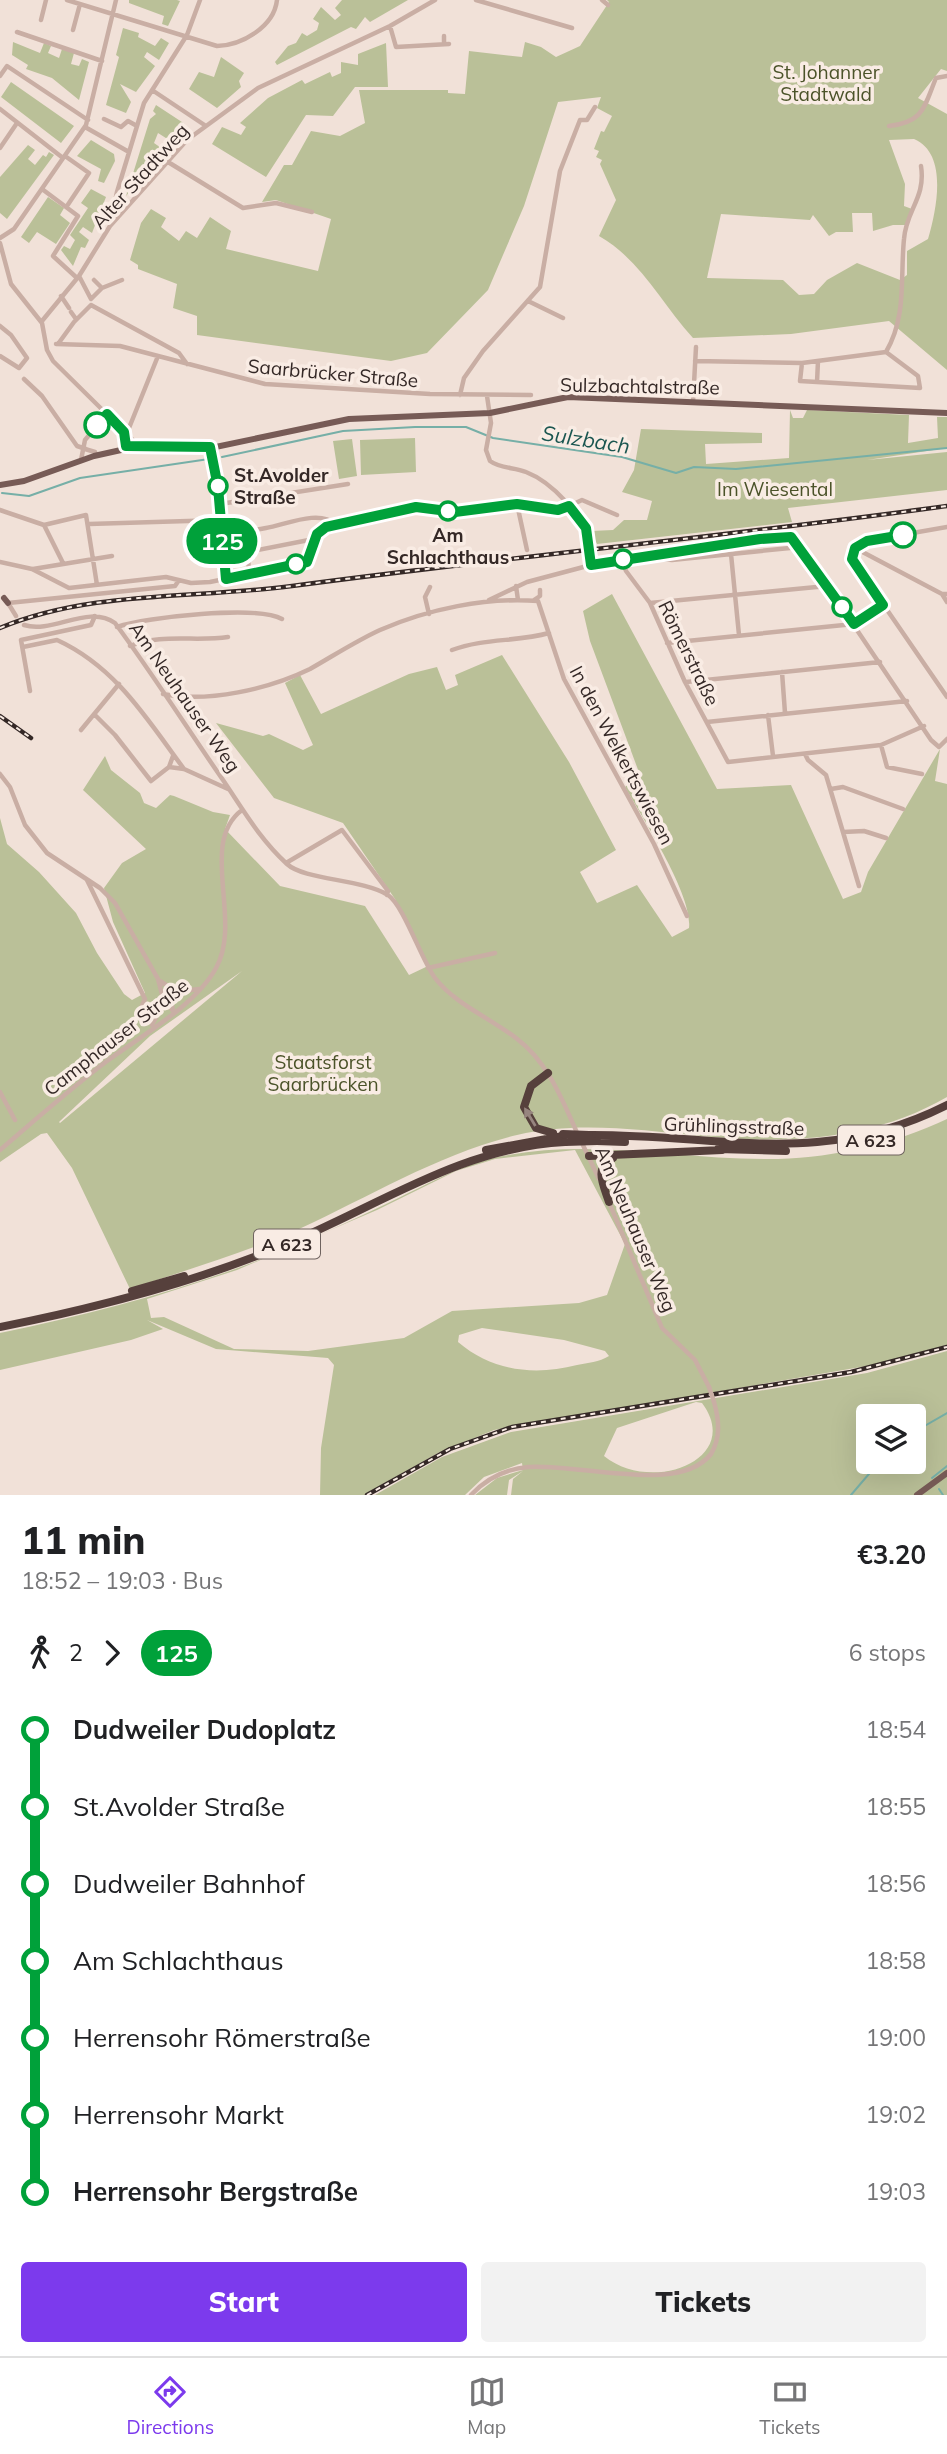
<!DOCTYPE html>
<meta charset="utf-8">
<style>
body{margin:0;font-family:Mulish,sans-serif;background:#f2f2f2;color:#202124;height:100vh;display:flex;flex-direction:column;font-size:26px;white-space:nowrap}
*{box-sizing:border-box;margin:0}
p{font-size:23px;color:#757577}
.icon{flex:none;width:38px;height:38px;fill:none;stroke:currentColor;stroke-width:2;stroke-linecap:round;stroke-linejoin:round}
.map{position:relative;height:1495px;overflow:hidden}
.sheet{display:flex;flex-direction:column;background:#fff;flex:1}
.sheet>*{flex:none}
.badge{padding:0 14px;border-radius:23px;font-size:24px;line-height:46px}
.tools{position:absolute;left:856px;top:1404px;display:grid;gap:14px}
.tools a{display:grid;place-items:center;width:70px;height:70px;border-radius:7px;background:#fff;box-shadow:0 7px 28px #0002;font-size:35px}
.map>.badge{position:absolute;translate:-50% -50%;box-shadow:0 0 0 4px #fff}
.legs{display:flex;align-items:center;gap:10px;height:77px;padding:0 21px;font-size:23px}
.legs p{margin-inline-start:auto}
.headline{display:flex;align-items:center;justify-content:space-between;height:119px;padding:0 21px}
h1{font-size:38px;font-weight:800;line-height:52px}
.primary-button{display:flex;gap:14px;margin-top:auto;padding:14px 21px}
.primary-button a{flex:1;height:80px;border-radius:7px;background:#7c3aed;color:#fff;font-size:28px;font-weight:800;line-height:80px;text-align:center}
.primary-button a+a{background:#f2f2f2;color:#202124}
ul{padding:0 21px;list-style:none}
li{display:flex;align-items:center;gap:24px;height:77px;font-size:26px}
li i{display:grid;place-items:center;width:10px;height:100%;margin:0 9px;background:currentColor}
li i::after{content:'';width:18px;height:18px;margin:-9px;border:5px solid;border-radius:50%;background:#fff}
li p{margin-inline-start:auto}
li:first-child i{background:linear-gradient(#0000 50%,currentColor 0)}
li:last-child i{background:linear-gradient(currentColor 50%,#0000 0)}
.dock{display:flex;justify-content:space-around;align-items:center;height:98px;border-top:2px solid #e0e0e0;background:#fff;font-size:19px;color:#757577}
.dock a{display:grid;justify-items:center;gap:4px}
.dock .on{color:#7c3aed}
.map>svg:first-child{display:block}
</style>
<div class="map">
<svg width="947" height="1495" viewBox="0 0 947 1495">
<rect width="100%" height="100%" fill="#f1e1d8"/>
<path fill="#bac098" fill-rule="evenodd" d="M129,0H177L180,1L168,26L162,24L164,16L129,3Z
M342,0H408L370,22L365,17L356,29L351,27L277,65L275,62L288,46L296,43L302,33L307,36L317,30L319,23L313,19L321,7L335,20L341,15L335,8Z
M607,0H947V71L941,69L918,98L947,114V370L889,321L791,334L693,338C661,303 641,260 599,236L616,200L600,164L602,160L596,157L599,151L594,149L601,131L604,132L612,116L597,108L601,97L558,102L524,206L488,290L427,353L391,361L197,335V316L173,308L177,284L138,269V265L130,260L141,223L151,209L166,218L161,227L179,241L186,231L197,238L210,217L231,231L226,249L318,271L331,219L276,200L262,202L284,165H292L311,131L340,136L365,123L359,90H448V93L465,94L469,51L522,57L525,42L541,47L556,57L580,46L609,2ZM914,139C947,153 938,205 928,239L907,251V275L900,280L857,263L827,280L814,294L799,295L783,280L707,278L721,214L810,220L813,215L829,236L836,232H853L852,213H872L873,231L893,225H905L912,209L904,206L905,184L889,140Z
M123,28L139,33L138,37L155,46L161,38L169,43L159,60L147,52L144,57L155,66L136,92L120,84L131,102L126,113L106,105L119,57L116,55Z
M13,42L40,53L44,43L51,46L48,53L59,58L62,49L74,53L71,64L79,66L82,59L89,62L79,100L52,78L26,69L28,65L12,55Z
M386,43L388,87H355L333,116L306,115L266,177L212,144L222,127L241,135L246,127L240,123L268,98L302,80L305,84L330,72L332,77L341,73V62L358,65V54Z
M221,57L244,73L239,81L241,87L217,108L189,89L199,72L214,77Z
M11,82L74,126L61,143L1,97Z
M156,105L185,124L178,135L173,132L169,140L158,133L154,143L164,150L126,196L150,119L156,114L153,111Z
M91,140L114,154L115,161L104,183L98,181L101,169L77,156Z
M28,145L35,150L28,159L35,165L43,155L46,157L49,152L54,155L7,219L0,213V177Z
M91,189L106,197L92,233L83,227L79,232L89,240L85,248L81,247L73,266L61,250L64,246L70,249L75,240L70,235L88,208L81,203Z
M48,197L64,208L60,215L70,223L56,244L37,232L29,243L21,237Z
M790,410L793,418H803L807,410L909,415L908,443L938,438L937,417H947V448L867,460L947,452V490L788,508L792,522L597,544L591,531L613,530L624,520H647L652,501L622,492L634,470L641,429L762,433V443L705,444L706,464L789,458Z
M415,438L416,472L361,475L360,440Z
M352,439L357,476L339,479L333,441Z
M612,594L717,789L791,785L843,899L861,892L868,872L940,749L935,781L947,784V1097C871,1141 786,1144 701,1136C640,1130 577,1121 517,1135C439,1154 371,1196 299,1229C244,1253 186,1270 130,1289L72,1168L47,1133L41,1134L0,1162V818L7,844L39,872L76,913L97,953L124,994L132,1000L145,993L113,922L104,888L122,863L146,849L83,790L105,756L111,770L140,793L144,803L156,808L170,795L174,796L213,812L230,815L225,829L280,886L365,906L409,975L428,966L395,899L343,823L274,798L216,723L263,736L269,734L303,750L313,745L285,683L300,675L321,714L409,674L437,667L446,690L458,685L455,675L502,655L569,762L616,850L580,872L597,903L637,885L672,937L689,928C693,895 643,819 625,787L640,775L590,641L583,611ZM242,971L60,1123L59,1122L150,1036Z
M947,1119V1345L890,1362L494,1430L438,1453L364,1495H320L321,1448L334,1365L328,1358L216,1349L147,1320L163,1329L131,1340L0,1370V1333C95,1313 189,1289 279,1252C315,1237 351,1221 386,1204C422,1187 458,1166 498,1157C591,1137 684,1161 778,1159C837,1157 894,1144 947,1119ZM575,1150L625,1244L607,1295L579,1303L452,1311L404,1338L308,1351L234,1349L164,1317L151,1318L147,1299L237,1270L377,1210L456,1171L495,1159ZM482,1328L564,1340L605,1351L609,1356C599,1362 588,1363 577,1365C534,1376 492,1371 458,1342L459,1335Z
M947,1351V1495H511L513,1479L523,1471L509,1480L507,1495H475L497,1478L523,1470L522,1463L484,1477L465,1495H375L442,1457L511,1432L867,1373ZM696,1402L702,1403C744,1459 652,1495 604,1456L617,1428ZM868,1416H914V1461H868Z"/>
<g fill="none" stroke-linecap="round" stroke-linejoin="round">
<path stroke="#76afa7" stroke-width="2" d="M222,457L343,431L415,427H466L493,438L622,457L676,473L694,467L736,469L947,448
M2,493L29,496L80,478L209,459
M914,1432L947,1413
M932,1478L947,1466
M939,1489L943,1495
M851,1495L880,1461"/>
<path stroke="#cbbcb4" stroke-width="4.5" stroke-dasharray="4.5 2" stroke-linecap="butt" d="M589,543L590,556"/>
<path stroke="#c9aea4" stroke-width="4.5" d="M67,0L217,46C242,45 274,27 277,0
M476,0L572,28
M602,0L608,5
M41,20L46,0
M390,26L396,47L449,44
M73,30L80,4
M17,32L102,61
M444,36V44
M0,76L7,66L88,120
M152,90L206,126
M0,109L63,158
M104,119L121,127L128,121L137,126
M889,126C924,122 924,107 936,78L947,76
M85,127L129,152
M0,148L17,123
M65,156L89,173L67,206
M168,162L243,208L276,203L312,212
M42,189L78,216L53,256L77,278
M110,224L117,192L144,103L187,35L200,0
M0,238L14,229L86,125L116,0
M0,243L11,284L42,323L47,350L53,361L139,446
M79,276L91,299L102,288L94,280
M102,288L122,280
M61,296L69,308
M528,301L563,318
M71,312L76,319
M42,321L79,276L110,226L187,140L258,88L390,26L435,0
M0,326L11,335L27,358L19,368L0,356
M56,344L120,346L265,384L430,394L531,395
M58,344L74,322L91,305L179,353L187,364
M695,361L802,363L886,352
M802,363L800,381L817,382L818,361
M24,379L42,396L77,446L86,449
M817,382L920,388L918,376L886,352C907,316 900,279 904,239C906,210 926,198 921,166
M460,395L464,378L483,351L540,287L560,171L580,120H587L595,107
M487,396L491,423L486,450L490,461C501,469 514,467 526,472C552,482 585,517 589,543
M693,402L696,347
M124,432L129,428L158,356
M124,432V443L130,449
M210,447L215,467
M216,447L226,579
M85,449L95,452
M81,460L85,440L107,414
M220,504L348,484
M517,504L527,550
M0,510L44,525L63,563
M89,524L221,520
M44,525L86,515L97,585
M947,527L867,541L855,548L852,559L947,697
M222,533C237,531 252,531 266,528C285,525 319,509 335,524
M855,548L942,594H947
M191,549L223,552
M731,554L739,635
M640,557L672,560L790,548
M622,560L626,571L650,603L685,682L728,762L881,745L924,726
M0,562L32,569L69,588L166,577L191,583L210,582L307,562L316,535L326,527L413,507L427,506L455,512L521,504L561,510L582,500L617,515
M33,569L112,556
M249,575L248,552L314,539
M516,586L518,600
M942,594L947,602
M489,600L527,582L591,565L788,536L799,544L931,740L939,747L947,739
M534,600L540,596V590
M650,603L827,586
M429,614L425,597L430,587
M16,616L8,603L175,586L179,580
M24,625C53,634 88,604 115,623C152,673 187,728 223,780C244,811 259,838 287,864C304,880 362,879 388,895C404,906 421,959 435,978C455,1004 490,1018 516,1038C548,1062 562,1099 578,1135
M117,627C147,617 257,605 282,619
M667,643L854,624L883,605
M130,646C161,633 196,642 228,637
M23,647L57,640C116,667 147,719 184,769
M452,650C484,638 517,642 549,633
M782,672L785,713
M686,682L880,662
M30,691L21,640L91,625L95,616
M163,694C208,703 269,689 310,669C333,656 356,641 380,630C428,609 486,597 538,601L564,679L654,844L687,916
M94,714L115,735L151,781L169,767L173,756
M768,715L773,756
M707,722L907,701
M81,730L119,684
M881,745L887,767L922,774
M805,754L808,760L826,775L859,886
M169,767L184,769L228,789
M0,774L10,787L25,825L47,853L100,888L115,903L158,979L163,998L173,1011
M831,789L843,787L903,809
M843,832L864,831L886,838
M286,863L342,830L388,891L387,895
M87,880L145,999L138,1015
M428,968L495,953
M160,981L177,992L199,989
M168,989L173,1010
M152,1025L160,1010L161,997
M0,1092L15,1120
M582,1143L599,1179
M0,1150C35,1120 70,1089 107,1061C141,1036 196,1005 216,968C243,920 198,843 242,810
M608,1200L662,1328L695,1360L709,1387
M471,1495C486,1479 505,1469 528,1467C579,1463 679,1495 711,1454C721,1437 719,1420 714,1402"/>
<path stroke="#775b56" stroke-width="6" d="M0,485L24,481L94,456L121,450L206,449L349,419L490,413L568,397L947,413
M4,598L8,603
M917,1495L947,1473"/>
<path stroke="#56403c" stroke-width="8" d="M548,1073L531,1086L524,1107L536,1128L553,1133
M589,1135C720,1134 821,1169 947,1105
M597,1141L625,1142
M718,1149L786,1151
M486,1150L563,1136
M589,1156L722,1150
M609,1202C604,1186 593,1167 613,1158
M132,1291L184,1276
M0,1327C96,1308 190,1284 282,1246C375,1208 461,1147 565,1142"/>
<g stroke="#342826" stroke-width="4.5">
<path id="rail" d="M0,628C91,590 195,599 292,586C510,557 729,536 947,506
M0,716L31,738
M367,1495L450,1449L512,1427L851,1372L947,1347"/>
</g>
<use href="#rail" stroke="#f9ece4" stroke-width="2" stroke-dasharray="5" stroke-linecap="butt"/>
<path stroke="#c9aea4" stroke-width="4.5" d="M709,1387L714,1402"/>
<path stroke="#56403c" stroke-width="8" d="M563,1134L589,1135
M565,1142L597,1141"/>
</g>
<defs><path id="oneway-solid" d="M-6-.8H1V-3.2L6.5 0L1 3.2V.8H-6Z" transform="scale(1.75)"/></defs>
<use fill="#97857f" href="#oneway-solid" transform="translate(530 1117) rotate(-121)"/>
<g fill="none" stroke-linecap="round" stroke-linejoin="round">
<g stroke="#fff" stroke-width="16">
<path id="line-1" d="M97,425L107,414L124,432L126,446L210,447L218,487L226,579L307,562L317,534L326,527L416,507L455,512L517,504L558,510L569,506L586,528L591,565L760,539L791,537L854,624L883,605L852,559L855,548L867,541L903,535"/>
</g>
<use href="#line-1" stroke="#00a13a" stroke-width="10"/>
</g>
<g fill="#fff" stroke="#00a13a" stroke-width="3.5">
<circle cx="97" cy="425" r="12"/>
<circle cx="218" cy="486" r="9"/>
<circle cx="448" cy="511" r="9"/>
<circle cx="903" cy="535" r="12"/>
<circle cx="623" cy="559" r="9"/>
<circle cx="296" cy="564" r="9"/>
<circle cx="842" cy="607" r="9"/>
</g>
<g text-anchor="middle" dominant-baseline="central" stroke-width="7" stroke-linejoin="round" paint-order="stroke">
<g fill="#f9ece4" stroke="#6f635f" stroke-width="2">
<rect x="838" y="1125.5" width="66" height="29" rx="5"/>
<rect x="254" y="1229.5" width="66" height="29" rx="5"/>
</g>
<g font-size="18" font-weight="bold" fill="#342826">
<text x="871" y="1140">A 623</text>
<text x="287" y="1244">A 623</text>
</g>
<g font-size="19" fill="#4b5329" stroke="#f9ece4">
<text x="826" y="72">St. Johanner<tspan x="826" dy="22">Stadtwald</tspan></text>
<text x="775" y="489">Im Wiesental</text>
<text x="323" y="1062">Staatsforst<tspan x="323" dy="22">Saarbrücken</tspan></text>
</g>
<g font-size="19" fill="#342826" stroke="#f9ece4">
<text transform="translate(140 176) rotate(-48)">Alter Stadtweg</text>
<text transform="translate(333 373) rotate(5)">Saarbrücker Straße</text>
<text transform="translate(640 386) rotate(1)">Sulzbachtalstraße</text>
<text transform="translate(689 653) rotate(64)">Römerstraße</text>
<text transform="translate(185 697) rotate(55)">Am Neuhauser Weg</text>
<text transform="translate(622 755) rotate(62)">In den Welkertswiesen</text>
<text transform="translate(116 1037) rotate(-38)">Camphauser Straße</text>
<text transform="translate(734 1126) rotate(2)">Grühlingsstraße</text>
<text transform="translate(636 1229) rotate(67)">Am Neuhauser Weg</text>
</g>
<g font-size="19" font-weight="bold" fill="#342826" stroke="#f9ece4" text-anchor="start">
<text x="234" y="475">St.Avolder<tspan x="234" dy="22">Straße</tspan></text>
<text x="448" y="535" text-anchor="middle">Am<tspan x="448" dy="22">Schlachthaus</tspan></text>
</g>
<g font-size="21" font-style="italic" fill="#1b5650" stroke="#f9ece4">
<text transform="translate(586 439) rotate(9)">Sulzbach</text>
</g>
</g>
</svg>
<div class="tools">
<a><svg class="icon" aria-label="layers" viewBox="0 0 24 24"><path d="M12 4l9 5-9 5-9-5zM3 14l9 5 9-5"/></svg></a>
</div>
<b class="badge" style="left:222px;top:541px;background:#00a13a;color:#fff">125</b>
</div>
<section class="sheet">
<div class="headline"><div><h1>11 min</h1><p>18:52 – 19:03 · Bus</p></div><b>€3.20</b></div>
<div class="legs"><svg class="icon" aria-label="walk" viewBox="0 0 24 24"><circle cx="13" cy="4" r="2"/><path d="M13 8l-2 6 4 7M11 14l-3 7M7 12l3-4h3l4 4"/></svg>2<svg class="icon" aria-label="forward" viewBox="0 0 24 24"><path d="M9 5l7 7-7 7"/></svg><b class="badge" style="background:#00a13a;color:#fff">125</b><p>6 stops</p></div>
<ul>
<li><i style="color:#00a13a"></i><b>Dudweiler Dudoplatz</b><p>18:54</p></li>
<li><i style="color:#00a13a"></i><span>St.Avolder Straße</span><p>18:55</p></li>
<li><i style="color:#00a13a"></i><span>Dudweiler Bahnhof</span><p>18:56</p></li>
<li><i style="color:#00a13a"></i><span>Am Schlachthaus</span><p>18:58</p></li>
<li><i style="color:#00a13a"></i><span>Herrensohr Römerstraße</span><p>19:00</p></li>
<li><i style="color:#00a13a"></i><span>Herrensohr Markt</span><p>19:02</p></li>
<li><i style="color:#00a13a"></i><b>Herrensohr Bergstraße</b><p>19:03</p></li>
</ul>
<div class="primary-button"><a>Start</a><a>Tickets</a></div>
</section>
<nav class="dock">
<a class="on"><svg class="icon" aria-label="directions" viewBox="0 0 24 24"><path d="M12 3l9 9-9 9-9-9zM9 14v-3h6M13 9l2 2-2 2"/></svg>Directions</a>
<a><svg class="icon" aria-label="map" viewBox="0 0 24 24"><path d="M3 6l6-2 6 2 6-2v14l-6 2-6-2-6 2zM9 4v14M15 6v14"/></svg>Map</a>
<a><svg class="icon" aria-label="tickets" viewBox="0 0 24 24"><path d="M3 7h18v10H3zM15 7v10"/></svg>Tickets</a>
</nav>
